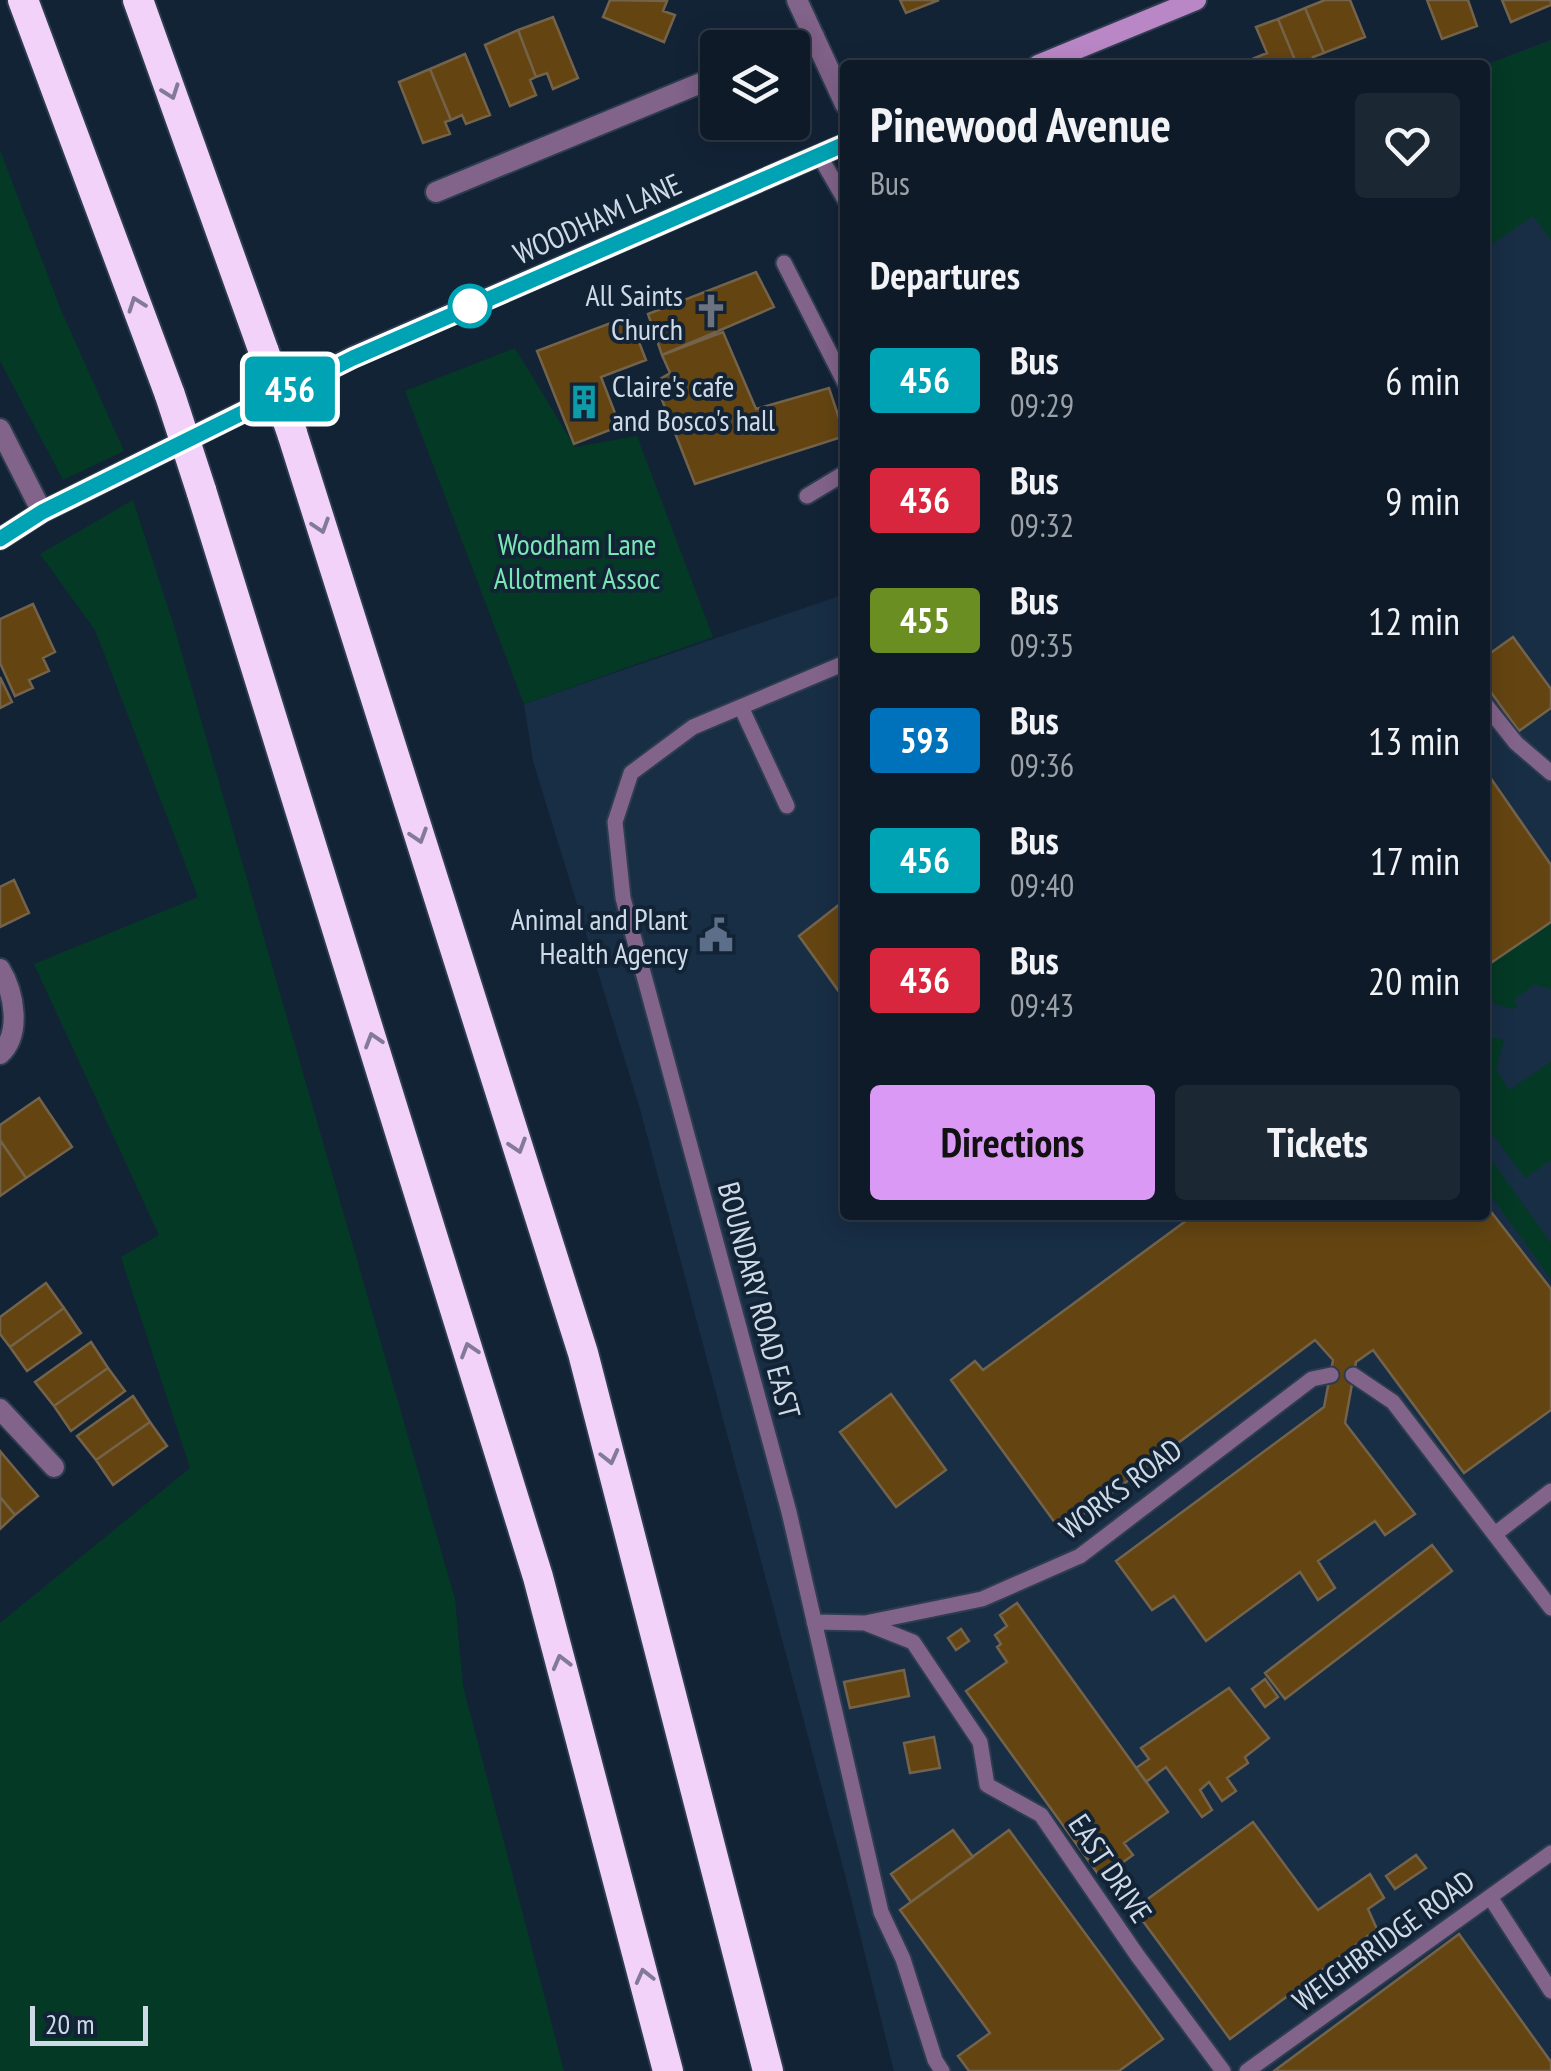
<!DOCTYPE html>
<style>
body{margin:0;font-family:"PT Sans Narrow",sans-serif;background:#1c2734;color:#f1f3f6;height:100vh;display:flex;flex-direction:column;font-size:38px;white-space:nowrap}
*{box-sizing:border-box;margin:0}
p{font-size:32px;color:#9ba1a8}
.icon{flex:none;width:55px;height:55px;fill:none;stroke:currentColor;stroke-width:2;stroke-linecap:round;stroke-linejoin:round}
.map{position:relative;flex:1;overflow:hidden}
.sheet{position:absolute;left:840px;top:60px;width:650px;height:1160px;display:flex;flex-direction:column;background:#0e1a28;border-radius:10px;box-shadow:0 5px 25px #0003,0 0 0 2px #2e3845}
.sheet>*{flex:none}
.badge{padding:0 20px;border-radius:8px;font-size:35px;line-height:65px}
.tools{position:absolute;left:700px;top:30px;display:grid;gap:20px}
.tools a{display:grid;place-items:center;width:110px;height:110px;border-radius:10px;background:#0e1a28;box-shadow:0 5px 25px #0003,0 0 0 2px #2e3845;font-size:50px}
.scale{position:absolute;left:30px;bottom:25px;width:118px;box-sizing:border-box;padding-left:10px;border:5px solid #cfdae7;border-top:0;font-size:28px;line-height:35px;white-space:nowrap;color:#cfdae7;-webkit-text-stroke:8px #132336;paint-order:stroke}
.map>.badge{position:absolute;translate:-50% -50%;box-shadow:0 0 0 5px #fff}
h2{padding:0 30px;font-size:38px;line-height:90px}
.round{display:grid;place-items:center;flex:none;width:105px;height:105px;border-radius:10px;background:#1c2734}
.overview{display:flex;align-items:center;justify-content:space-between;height:170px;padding:0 30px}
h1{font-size:48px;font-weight:600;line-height:75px}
.primary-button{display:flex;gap:20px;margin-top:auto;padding:20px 30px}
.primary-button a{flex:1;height:115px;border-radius:10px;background:#db99f6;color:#111;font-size:40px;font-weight:600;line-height:115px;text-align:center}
.primary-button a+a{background:#1c2734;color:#f1f3f6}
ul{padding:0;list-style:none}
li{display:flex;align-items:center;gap:30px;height:120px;padding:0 30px}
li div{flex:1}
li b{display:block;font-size:38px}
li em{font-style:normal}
li .badge{min-width:110px;font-weight:700;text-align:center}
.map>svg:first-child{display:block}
</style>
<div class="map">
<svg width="1551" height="2071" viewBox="0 0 1551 2071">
<rect width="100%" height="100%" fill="#132336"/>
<path fill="#182e45" d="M1551,40V2071H894L846,1878L640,1109L533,761L524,704L845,594V1215H1485V65Z"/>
<path fill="#043925" d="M1551,41V240L1533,216L1485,249V65Z
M0,150L61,310L124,451L63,480L0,361Z
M515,348L575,447L637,436L713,637L524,704L405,391Z
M133,500L173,623L455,1599L463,1686L564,2071H0V1623L190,1468L121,1257L159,1235L34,964L198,897L95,630L40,554Z
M1551,922V989L1535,984L1514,1000L1518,1006L1513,1009L1494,1004L1485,986V967Z
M1485,1036L1504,1040L1496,1069L1509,1090L1551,1062V1160L1525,1178L1485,1124Z
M1485,1151L1551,1243V1279L1485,1187Z"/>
<path fill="#644512" stroke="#74634b" stroke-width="2.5" d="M610,0L667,1L663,11L675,15L664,42L603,17Z
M900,0H939L906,13Z
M1325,0H1350L1365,37L1324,53L1305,8Z
M1427,0H1468L1477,26L1442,39Z
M1502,0H1551V5L1511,22Z
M1305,8L1324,53L1313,57L1317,65H1297L1278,19Z
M553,17L578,78L553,89L547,73L536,77L518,30Z
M1278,19L1297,65H1246L1245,62L1267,53L1256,27Z
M518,30L536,77L530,80L536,95L510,106L485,45Z
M465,54L490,115L466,124L462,115L451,120L430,69Z
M430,69L451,120L445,122L450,134L423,143L399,82Z
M756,272L774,307L662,355L648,314Z
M629,316L646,360L601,377L620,426L574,444L537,351Z
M723,332L756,409L829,388L845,436L695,484L655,382L670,373L662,355Z
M33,604L55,652L43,658L49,671L29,680L33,688L15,696L0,663V619Z
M1513,637L1551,689V708L1519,731L1485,684V657Z
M0,677L12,702L0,708Z
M1485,770L1551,865V922L1485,967Z
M14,880L29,913L0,927V887Z
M845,900V1000L799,936Z
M39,1098L72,1147L26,1178L0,1140V1125Z
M0,1140L26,1178L0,1196Z
M1485,1204L1551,1289V1410L1464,1473L1373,1350L1356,1362L1345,1423L1415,1514L1385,1535L1375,1521L1318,1561L1335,1588L1318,1600L1300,1572L1206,1641L1174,1596L1152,1610L1116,1561L1324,1407L1333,1360L1315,1340L1061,1531L951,1380L975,1361L983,1370L1194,1215H1485Z
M46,1283L64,1308L10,1347L0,1334V1317Z
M64,1308L81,1333L27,1371L10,1347Z
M91,1342L108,1368L54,1406L35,1382Z
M108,1368L125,1391L71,1431L54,1406Z
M891,1394L946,1470L896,1507L840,1432Z
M133,1396L150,1422L96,1460L77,1436Z
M150,1422L167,1446L113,1485L96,1460Z
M0,1451L38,1496L15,1515L0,1497Z
M0,1497L15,1515L0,1529Z
M1432,1545L1452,1571L1285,1699L1265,1673Z
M1017,1603L1168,1812L1124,1843L1133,1855L1101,1878L966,1691L1007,1662L997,1647L1001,1644L995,1635L1007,1626L1000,1615Z
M961,1629L969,1641L956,1650L948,1638Z
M904,1670L909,1696L850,1708L844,1682Z
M1265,1679L1278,1697L1265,1707L1252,1689Z
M1229,1688L1269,1738L1245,1757L1248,1763L1227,1778L1236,1791L1222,1801L1209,1782L1200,1790L1212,1810L1202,1817L1166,1767L1146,1782L1136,1768L1149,1759L1141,1748Z
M934,1737L940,1768L910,1773L904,1743Z
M1253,1822L1318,1910L1370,1874L1384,1898L1368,1909L1377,1929L1230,2039L1134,1909Z
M953,1830L973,1857L911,1902L891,1874Z
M1009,1830L1163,2039L1119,2071H969L958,2056L990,2033L900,1910Z
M1416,1855L1426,1868L1395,1889L1386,1876Z
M1459,1934L1551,2062V2071H1274Z"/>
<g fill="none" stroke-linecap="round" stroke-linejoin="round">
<g stroke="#2d3d4f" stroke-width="19">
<path id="lane" d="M819,155L845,200
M784,263L845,383
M807,496L845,473
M845,663L693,727L631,773L615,822L623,898L789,1512L881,1912L903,1959L935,2060L942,2071
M1485,704L1516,743L1551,773
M741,707L787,806
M1353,1375L1393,1402L1551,1608
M1495,1534L1551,1491
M814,1622L865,1623L913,1642L980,1742L987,1785L1041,1815L1137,1955L1223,2071
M865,1623L982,1599L1080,1556L1312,1379L1331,1375
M1490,1897L1551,1991
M1247,2071L1551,1853"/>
</g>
<g stroke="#2d3d4f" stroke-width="24">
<path id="street" d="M797,0L845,104
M787,48L814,36
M436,192L718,76
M0,429L42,512
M0,969C14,992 22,1034 0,1054
M0,1409L54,1467"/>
</g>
<g stroke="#2d3d4f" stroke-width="24">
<path id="secondary" d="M1038,65L1196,0
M0,539L42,512L353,357L845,144"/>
</g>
<g stroke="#2d3d4f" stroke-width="34">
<path id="highway" d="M23,0L170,395
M138,0L264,352
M292,433L583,1353L768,2071
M201,490L538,1577L668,2071"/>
</g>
<use href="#lane" stroke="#82638a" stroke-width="15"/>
<use href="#street" stroke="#82638a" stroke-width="20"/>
<use href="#secondary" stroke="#ba87c6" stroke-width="20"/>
<use href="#highway" stroke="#f2d2f9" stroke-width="30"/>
<g stroke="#2d3d4f" stroke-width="34" stroke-linecap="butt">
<path id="highway-bridge" d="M264,352L292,433
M170,395L201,490"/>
</g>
<use href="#highway-bridge" stroke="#f2d2f9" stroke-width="30"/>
</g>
<defs><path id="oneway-chevron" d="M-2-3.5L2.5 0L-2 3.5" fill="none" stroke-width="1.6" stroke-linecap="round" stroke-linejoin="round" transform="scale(2.5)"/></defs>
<g stroke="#827a98">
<use href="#oneway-chevron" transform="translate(171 92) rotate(70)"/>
<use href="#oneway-chevron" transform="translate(136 304) rotate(-110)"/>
<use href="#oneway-chevron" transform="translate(321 526) rotate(72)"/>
<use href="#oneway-chevron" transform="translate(419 836) rotate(72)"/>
<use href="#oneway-chevron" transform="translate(373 1040) rotate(-107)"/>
<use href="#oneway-chevron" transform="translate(518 1146) rotate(72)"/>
<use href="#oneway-chevron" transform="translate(469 1350) rotate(-107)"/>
<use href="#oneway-chevron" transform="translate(610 1457) rotate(76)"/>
<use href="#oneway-chevron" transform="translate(561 1662) rotate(-105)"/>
<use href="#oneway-chevron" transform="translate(644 1976) rotate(-104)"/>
</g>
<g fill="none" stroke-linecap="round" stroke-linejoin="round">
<g stroke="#fff" stroke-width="22">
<path id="line" d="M0,539L42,512L353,358L845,144"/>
</g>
<use href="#line" stroke="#00a3b4" stroke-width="15"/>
</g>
<defs>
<g id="church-bare" transform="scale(2.7)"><path d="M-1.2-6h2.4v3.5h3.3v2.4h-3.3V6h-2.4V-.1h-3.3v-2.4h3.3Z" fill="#6b7280" stroke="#132336" stroke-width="2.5" paint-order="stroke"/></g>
<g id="building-bare" transform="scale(2.7)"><path d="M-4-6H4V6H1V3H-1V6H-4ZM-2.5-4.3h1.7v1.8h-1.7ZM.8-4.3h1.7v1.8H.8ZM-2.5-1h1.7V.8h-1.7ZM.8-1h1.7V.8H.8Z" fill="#0f9aa8" stroke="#132336" stroke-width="2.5" paint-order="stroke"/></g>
<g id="civic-bare" transform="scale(2.7)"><path d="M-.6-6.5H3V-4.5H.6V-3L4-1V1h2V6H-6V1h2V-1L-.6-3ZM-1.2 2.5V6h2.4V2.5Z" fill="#5c6f8a" stroke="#132336" stroke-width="2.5" paint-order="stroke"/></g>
</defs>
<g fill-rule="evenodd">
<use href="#church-bare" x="711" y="311"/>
<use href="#building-bare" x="584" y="402"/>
<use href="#civic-bare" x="716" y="935"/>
</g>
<circle fill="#fff" stroke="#00a3b4" stroke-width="5" cx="470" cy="306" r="20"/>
<g text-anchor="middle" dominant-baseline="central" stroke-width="8" stroke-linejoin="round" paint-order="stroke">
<g font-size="30" fill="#cfdae7" stroke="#132336">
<text transform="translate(597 218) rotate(-24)">WOODHAM LANE</text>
<text transform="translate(760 1300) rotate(75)">BOUNDARY ROAD EAST</text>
<text transform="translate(1120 1488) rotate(-37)">WORKS ROAD</text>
<text transform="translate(1111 1868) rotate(56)">EAST DRIVE</text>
<text transform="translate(1383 1940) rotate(-36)">WEIGHBRIDGE ROAD</text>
</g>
<g font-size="30" fill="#cfdae7" stroke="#132336" text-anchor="end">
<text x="683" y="294">All Saints<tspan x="683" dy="34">Church</tspan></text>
<text x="612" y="385" text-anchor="start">Claire's cafe<tspan x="612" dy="34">and Bosco's hall</tspan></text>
<text x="688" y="918">Animal and Plant<tspan x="688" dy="34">Health Agency</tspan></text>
</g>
<g font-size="30" fill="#79e7b4" stroke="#132336">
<text x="577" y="543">Woodham Lane<tspan x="577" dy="34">Allotment Assoc</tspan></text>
</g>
</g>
</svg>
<div class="tools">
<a><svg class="icon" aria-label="layers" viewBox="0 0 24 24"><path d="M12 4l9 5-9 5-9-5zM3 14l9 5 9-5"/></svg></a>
</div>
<div class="scale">20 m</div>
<b class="badge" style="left:290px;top:389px;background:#00a3b4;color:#fff">456</b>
<section class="sheet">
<div class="overview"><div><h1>Pinewood Avenue</h1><p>Bus</p></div><a class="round"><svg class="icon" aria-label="heart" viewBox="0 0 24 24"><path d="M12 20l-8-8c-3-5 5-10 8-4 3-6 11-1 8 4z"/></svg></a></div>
<h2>Departures</h2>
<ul>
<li><span class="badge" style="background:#00a3b4;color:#fff">456</span><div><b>Bus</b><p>09:29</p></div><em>6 min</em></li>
<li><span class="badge" style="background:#d7263d;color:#fff">436</span><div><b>Bus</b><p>09:32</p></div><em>9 min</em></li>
<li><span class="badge" style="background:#6b8e23;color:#fff">455</span><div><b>Bus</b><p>09:35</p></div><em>12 min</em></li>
<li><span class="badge" style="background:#0072bc;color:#fff">593</span><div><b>Bus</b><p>09:36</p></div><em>13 min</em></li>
<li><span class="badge" style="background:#00a3b4;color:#fff">456</span><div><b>Bus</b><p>09:40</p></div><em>17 min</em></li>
<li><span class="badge" style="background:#d7263d;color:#fff">436</span><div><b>Bus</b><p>09:43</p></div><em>20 min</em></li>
</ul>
<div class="primary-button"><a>Directions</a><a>Tickets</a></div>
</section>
</div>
